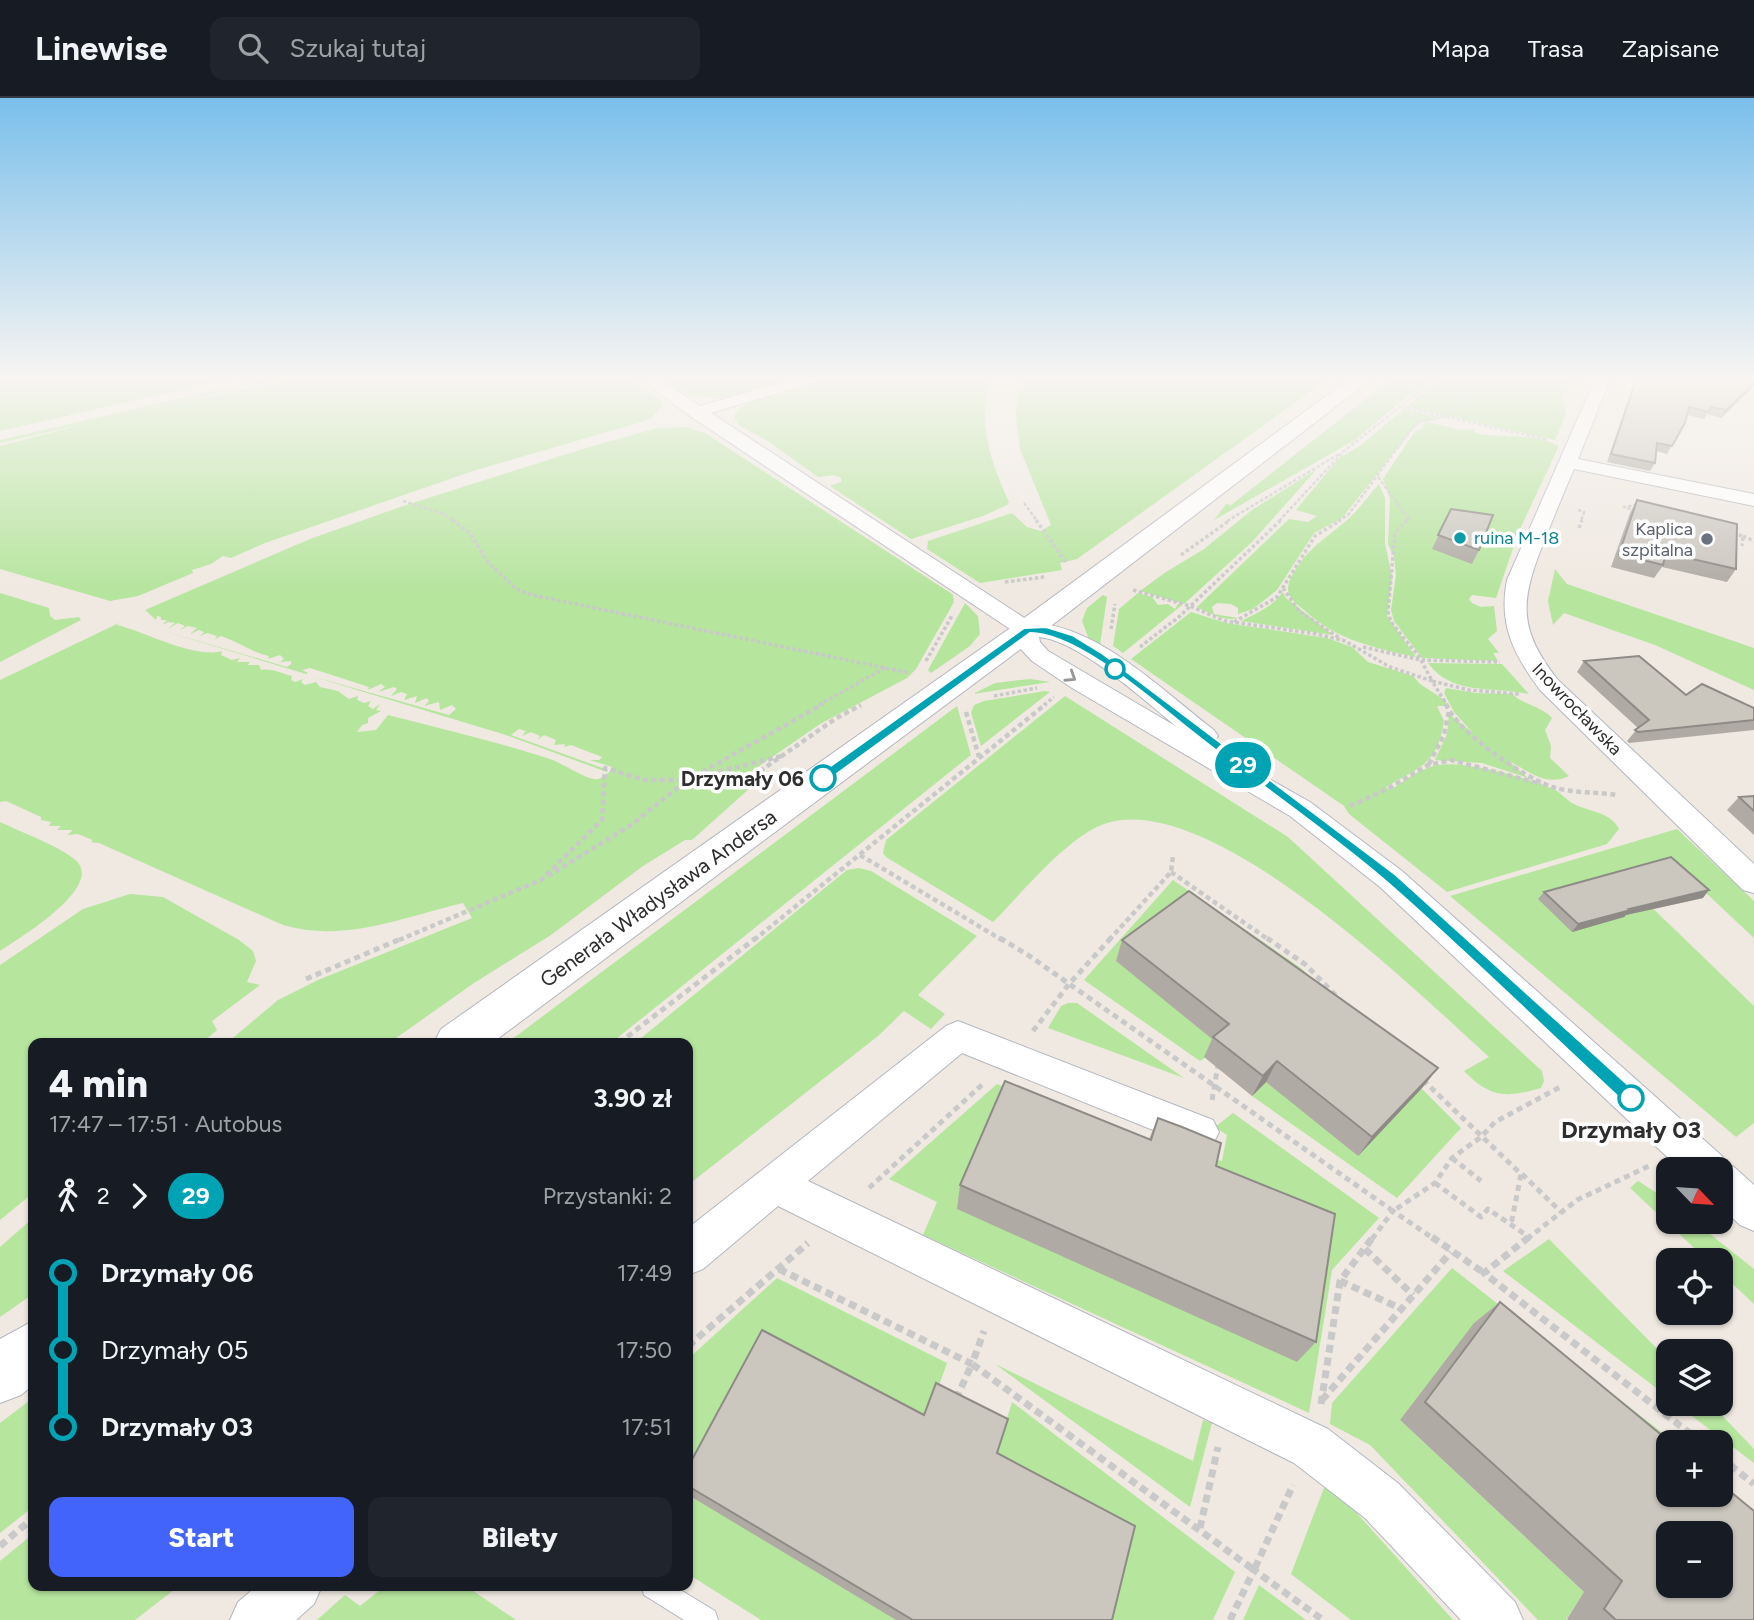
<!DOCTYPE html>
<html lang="pl">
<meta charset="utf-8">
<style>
body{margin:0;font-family:Figtree,sans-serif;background:#20242c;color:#f1f3f6;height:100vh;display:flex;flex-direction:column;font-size:26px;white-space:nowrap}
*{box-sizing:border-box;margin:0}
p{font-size:23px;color:#9ea1a6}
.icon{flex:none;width:38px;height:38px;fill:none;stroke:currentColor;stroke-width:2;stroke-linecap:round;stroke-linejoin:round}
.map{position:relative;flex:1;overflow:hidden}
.side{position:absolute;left:28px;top:940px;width:665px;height:553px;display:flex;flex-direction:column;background:#171b24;border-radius:14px;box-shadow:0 2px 5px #0004}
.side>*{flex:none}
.badge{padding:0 14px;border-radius:23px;font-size:24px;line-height:46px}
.needle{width:46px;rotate:115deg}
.tools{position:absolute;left:1656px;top:1059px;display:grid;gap:14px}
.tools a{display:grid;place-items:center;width:77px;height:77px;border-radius:14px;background:#171b24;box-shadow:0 2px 5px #0004;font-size:35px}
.map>.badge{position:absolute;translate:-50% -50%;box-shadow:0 0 0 4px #fff}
.legs{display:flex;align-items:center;gap:10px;height:77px;padding:0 21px;font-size:23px}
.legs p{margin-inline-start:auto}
.head{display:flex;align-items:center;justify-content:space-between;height:119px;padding:0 21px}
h1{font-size:38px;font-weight:800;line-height:52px}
.cta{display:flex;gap:14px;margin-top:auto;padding:14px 21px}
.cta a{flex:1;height:80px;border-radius:14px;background:#4264fb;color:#fff;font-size:28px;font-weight:800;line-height:80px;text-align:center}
.cta a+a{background:#20242c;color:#f1f3f6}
ul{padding:0 21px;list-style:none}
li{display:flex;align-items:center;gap:24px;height:77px;font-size:26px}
li i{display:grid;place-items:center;width:10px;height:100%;margin:0 9px;background:currentColor}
li i::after{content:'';width:18px;height:18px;margin:-9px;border:5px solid;border-radius:50%;background:#171b24}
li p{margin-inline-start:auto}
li:first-child i{background:linear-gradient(#0000 50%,currentColor 0)}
li:last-child i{background:linear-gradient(currentColor 50%,#0000 0)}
header{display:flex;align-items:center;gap:42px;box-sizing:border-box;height:98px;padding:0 35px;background:#171b24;border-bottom:2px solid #363941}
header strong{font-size:33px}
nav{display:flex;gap:38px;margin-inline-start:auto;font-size:24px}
.search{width:490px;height:63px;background:#20242c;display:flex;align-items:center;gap:18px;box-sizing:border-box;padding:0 24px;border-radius:14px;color:#9ea1a6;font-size:26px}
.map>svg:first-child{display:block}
</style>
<header>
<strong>Linewise</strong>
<div class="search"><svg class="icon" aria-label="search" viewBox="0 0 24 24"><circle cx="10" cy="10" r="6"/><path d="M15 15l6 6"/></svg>Szukaj tutaj</div>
<nav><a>Mapa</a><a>Trasa</a><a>Zapisane</a></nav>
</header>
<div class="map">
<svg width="1754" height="1522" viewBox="0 0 1754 1522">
<rect width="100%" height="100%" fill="#efe9e1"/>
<path fill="#b6e59e" d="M0,279H238L0,333Z
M274,279H289L0,345V342Z
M301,279H627L659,302L662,308L650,321L638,325L473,373L265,445L231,460L223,458L211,466L192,472L193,475L138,498L110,503L0,471V348L107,320Z
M662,279H800C767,288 720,311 685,294C677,291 669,284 662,279Z
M832,279H992C976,323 990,363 1009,404L1007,407L983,418L911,441L830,388L841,384V380L834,377L818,379L768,343L740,328L734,320L737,312L753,302Z
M1018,279H1331L1077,461L1060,465L1062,472L980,485L927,451L928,443L1012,415L1027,429L1041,433L1051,427L1020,351L1016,318Z
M1394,279H1431L1355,342L1214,422L1226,406L1231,407Z
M1442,279H1588L1582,282L1573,281L1562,299L1566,316L1555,342L1406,309Z
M1404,311L1444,320L1420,325L1411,333L1342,420L1314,435L1277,492L1253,511L1238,516V510L1231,506L1217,505L1212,509L1214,516L1238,520C1225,524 1209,515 1197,509L1289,421L1308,424L1317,418L1296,412L1339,360L1360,348Z
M1426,324L1461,332L1474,331L1475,335C1505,341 1530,334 1559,348L1519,433L1496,500L1472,497L1469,501L1472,505L1481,509L1494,508L1497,533L1488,541L1499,555H1493L1498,563L1422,560L1394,523L1391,512L1396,477L1394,459L1388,446L1390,401L1383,381L1416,332L1422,331Z
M686,329L705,335L949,494L953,497L954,504L916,571L907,580L820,626L749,675L759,682L692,742H685L643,768L551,837L474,885L389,945H227L278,902L318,882L472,820L463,805C404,819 345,845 283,827L99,745L91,744L93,742L78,736L67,737L73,732H57L61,728H49L51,724L41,722V719L6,703L0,704V582L119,525L117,527C145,534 195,561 222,553L221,557L232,562L240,560L237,564H250L248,567H259L261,572C272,570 282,576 292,578L291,582L295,584L303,581L301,584L305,587L316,584L320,589L338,593L349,601L358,598L357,602L364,605L371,603L368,608L373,611L380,606L376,612L381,613L368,620V625L362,627L357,634L376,632L388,617C441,631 495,643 547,660C564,665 586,683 599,681L611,673L612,669L590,662H599L602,659L571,647L564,649L565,646L554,647L556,642L544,637L537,642L540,638L531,634L522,638L526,633L519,631L511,637L608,672L607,674L506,637L311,578L449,617L456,611L452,607L440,612L439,604L424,608L429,603L427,600L415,605L417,598L404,602L407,596L401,594L391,598L397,591L394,589L378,594L385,589L381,586L368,592L369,589L310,570L302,572L308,575L306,576L154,530L287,569L291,566V563L280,564L284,561L280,557L268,561L269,558C253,555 239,544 221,538L215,541L217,538L207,535L200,538L204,534L199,532L190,536L197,530L188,528L180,532L185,528L178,525L167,531L175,525L168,524L162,527L167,522H161V519L157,518L156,522L145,512L310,441L403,408L589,349L658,330Z
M1317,371L1252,444L1184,506L1140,493L1166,474L1204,451L1252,412Z
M1379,386L1385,400V446L1392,478L1387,518L1416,559C1375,550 1336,542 1304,512C1297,506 1288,500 1288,491C1288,481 1297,470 1302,462C1315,446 1331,436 1346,423C1358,413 1368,398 1379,386Z
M1555,471L1567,486L1754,550V592L1655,547L1564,515L1553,527L1548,503Z
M1283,494L1286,500L1333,537L1241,523C1257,515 1272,509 1283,494Z
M0,495L49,510L50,518L55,522L79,519L81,522L0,564Z
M1138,495L1152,499L1158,507L1168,506L1175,511L1178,506L1182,507L1123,555L1113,548L1119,511Z
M1103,497L1107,499L1100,547L1090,544L1082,523L1087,510Z
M965,505L978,518L980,536L970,548L931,575L928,572Z
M1191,514L1226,525L1327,540L1352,549L1368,564L1413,578L1420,586L1446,603V608H1437L1444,623C1437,667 1421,668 1386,689L1390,692C1405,683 1420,670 1438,667C1464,662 1530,680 1555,692C1561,695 1566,701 1572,705C1588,714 1610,713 1619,731L1607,746L1447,794L1349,716L1344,708L1131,561Z
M1428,565L1502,566L1529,596C1492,588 1452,598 1428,565Z
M1030,581L1050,584L973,596L995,585Z
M1446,590L1476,595L1513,596C1520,606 1541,608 1552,620L1545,632L1551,648L1550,660L1569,678C1546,689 1530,674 1509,663L1528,680L1482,665L1435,662L1447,636L1449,616L1472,634L1454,614L1444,595Z
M1045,593L1050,594L981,648L971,615L974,607L984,603Z
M1065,598L1288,739L1542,973L1544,983L1541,990C1506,1000 1490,1000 1464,973L1489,959C1415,892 1209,689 1104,726C1066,740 1023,794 993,824L886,759L883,755L886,742Z
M957,608L971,657L611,945H507Z
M0,724C23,735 52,745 73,760C110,786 19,840 0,853Z
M1677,731L1754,803V840L1689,779L1640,798L1754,908V1025L1736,1039L1450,798Z
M859,770L871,773L977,838L918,897L945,916L931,931L904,913L878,938L688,1087V945H635L847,772Z
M1173,782L1301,870L1461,1030L1397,1100L1252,998L1264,982L1422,991L1117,863L1222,949L1200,963L1084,882Z
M130,796L163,799L239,842L253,853L256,863L247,884L260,887L212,923L217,932L202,945H33V1095L0,1122V867L83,811Z
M1068,905H1077L1184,980L1048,930L1061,908Z
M997,986L1147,1045L1199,1091L1208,1060L1222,1063L1227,1037L1215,1029L1233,1015L1379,1120L1332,1172L1309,1315L923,1137L937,1104L889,1081Z
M1638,1083L1668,1102V1124H1695L1754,1171V1206L1720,1174V1162H1707L1630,1090Z
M33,1120V1196L0,1219V1149Z
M1549,1141L1668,1262V1299L1503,1173Z
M1452,1170L1674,1344L1400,1322L1587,1497L1575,1508L1566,1522H1538L1370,1347L1330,1326L1332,1305Z
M777,1180L947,1265L928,1318L896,1522H761L688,1476V1261Z
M995,1266L1193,1363L1203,1322L1212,1325L1190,1409Z
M33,1300V1409L0,1435V1325Z
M1012,1304L1235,1474L1213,1522H1102L987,1370L997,1353Z
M1676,1306H1711L1754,1351V1365Z
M1327,1382L1453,1522H1351L1291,1476Z
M33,1436V1488H179L135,1522H0V1463Z
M1259,1487L1306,1522H1243Z
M385,1488H466L516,1522H317L345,1497L360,1508Z"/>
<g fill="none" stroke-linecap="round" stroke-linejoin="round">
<g stroke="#b4b7c1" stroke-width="2">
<path id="lane" d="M641,1488H674L715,1513L718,1522H684L644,1497Z"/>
</g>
<g stroke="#b4b7c1" stroke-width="2">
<path id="street" d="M638,279H656L700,308L801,279H823L821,282L711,315L1032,525C1098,527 1164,594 1214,632L1218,638L1214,644L1207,646L1310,704L1402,773L1722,1058L1725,1065L1734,1069L1754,1087V1133L1740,1127L1720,1108V1071H1680L1380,789L1290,718L1072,590L1032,563L1016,546V535L690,318ZM1039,539C1080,543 1145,603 1177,629L1048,553L1040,544Z
M1596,279H1611L1578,361L1754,396V408L1574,371C1563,396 1553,421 1543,446C1520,504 1518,531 1558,582L1754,766V795L1743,792L1540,592C1514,557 1498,526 1507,482Z
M958,923L1213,1022L1219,1034L1213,1046L1200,1051L962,955L808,1083L1328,1331L1399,1386L1515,1504L1523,1522H1461L1365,1420L1294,1365L778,1108L703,1171L688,1177V1130L946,928Z
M257,1488H322L314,1506L296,1522H230L238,1504Z"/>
</g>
<g stroke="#b4b7c1" stroke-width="2">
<path id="secondary" d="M1352,279H1374L1038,538L492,945H434L441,931L1016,526Z
M33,1223V1287L21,1297L0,1305V1241Z"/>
</g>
<path stroke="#c9c9c9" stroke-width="2.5" stroke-dasharray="3.5 2" stroke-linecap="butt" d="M1403,309L1548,342
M1378,379L1408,420L1405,423
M403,403L444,416L454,423
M1024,405L1037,423
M1637,407L1624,409L1637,413
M1578,412L1584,414L1581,423
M1227,423L1339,356
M1279,423L1343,354L1438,279
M1338,423L1348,417L1416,325L1444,319L1484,279"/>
<path stroke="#c9c9c9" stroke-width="3.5" stroke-dasharray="3.5 2.5" stroke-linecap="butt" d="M452,422L470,435L486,462L516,491L532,497L910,575
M1036,422L1066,464
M1407,422L1395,435L1388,514L1391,524L1420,560L1432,583L1469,592L1519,596
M1579,430L1582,422
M1733,435L1743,438L1742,448
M1743,438L1754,443
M1181,457L1230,422
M1005,484L1045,479
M1283,490L1299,513L1341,541
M1133,492L1190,508L1225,523L1317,536L1345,543L1390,569L1432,583L1447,607
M1234,524L1277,499L1315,438L1341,422
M1111,531L1115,506
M1140,549L1180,518L1281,422
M1363,549L1421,562L1500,564
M926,563L953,516
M994,598L1037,590
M819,607L885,570
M1044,607L1054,599"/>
<path stroke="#c9c9c9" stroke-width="4.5" stroke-dasharray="5 3.5" stroke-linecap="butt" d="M1446,606C1457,634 1523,679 1552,689C1571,695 1597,694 1617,697
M966,614L979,659
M1429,666L1444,637L1449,613
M695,678L823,606
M753,678L835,621L861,607
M1350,708L1389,690L1428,667L1451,662L1541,686
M860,757L1002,842
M1171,774L1269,842
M548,778L631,727L687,682
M399,842L541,782L602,722L605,670L645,682H684L782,658
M754,842L1046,606
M1109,842L1171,774L1173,758"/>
<path stroke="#c9c9c9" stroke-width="5" stroke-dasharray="6 4.5" stroke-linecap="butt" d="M1000,840L1028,857L1393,1113L1435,1085L1452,1060L1481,1039L1495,1024L1562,988
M1267,840L1306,867L1341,903
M306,881L403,840
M1033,933L1069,886L1111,840
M619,945L756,840
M1423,982L1521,1076L1511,1127
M1212,1002L1218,967
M1452,1060L1481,1083
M1522,1076L1561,1114
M1435,1085L1481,1119L1488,1111L1529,1139
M869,1090L984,985
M1372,1141L1393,1113L1434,1141
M1527,1141L1577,1102L1649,1068"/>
<path stroke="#c9c9c9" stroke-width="7" stroke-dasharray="8 5" stroke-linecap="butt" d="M1432,1139L1484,1175
M1529,1139L1484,1175L1701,1344
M1365,1151L1413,1197
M779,1171L972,1266L984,1233
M1340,1183L1402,1211
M688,1248L808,1145
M956,1301L972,1266L1254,1472L1293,1387
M1322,1302L1451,1154
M1321,1306L1340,1183L1373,1139
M1720,1359L1754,1386
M1200,1430L1218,1349
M0,1448L33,1420
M1230,1522L1254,1472L1323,1522"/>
<use href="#lane" fill="#fff" fill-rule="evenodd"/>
<use href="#street" fill="#fff" fill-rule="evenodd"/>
<use href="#secondary" fill="#fff" fill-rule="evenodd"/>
</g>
<path fill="#afaba4" d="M1636,279H1754V288L1721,320L1707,316L1704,321L1687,317L1685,325L1667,356L1656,353L1655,365L1650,373L1607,364Z
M1637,402L1736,471L1727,484L1662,469L1654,480L1611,469L1630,415Z
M1451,411L1479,452L1472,466L1432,451Z
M1584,563L1686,597L1754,610V632L1629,645L1627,643L1638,630L1577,574Z
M1754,698V737L1727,712L1739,699Z
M1544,794L1703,800L1626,817L1624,819L1572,834L1538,801Z
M1122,842L1438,970L1422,990L1358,1058L1266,984L1252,998L1204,959L1212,941L1116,863Z
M1158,1020L1216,1068L1316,1244L1297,1264L957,1111L960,1087L1149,1041Z
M1500,1204L1754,1522H1568L1567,1521L1584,1494L1400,1322L1474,1225Z
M997,1355L1112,1522H896L690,1398L688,1395V1369Z"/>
<path fill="#8e8b86" d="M1754,285V288L1721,320L1726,312Z
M1709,792L1703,800L1626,817L1624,819L1572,834L1578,826L1629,811Z
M1277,963L1266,984L1252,998L1263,978Z
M1438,970L1422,990L1358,1058L1372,1039Z"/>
<path fill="#cbc7bf" stroke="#8e8b86" stroke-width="2" fill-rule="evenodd" d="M1637,279H1754V285L1726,312L1711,309L1708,314L1689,309L1685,325L1672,348L1657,345L1655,365L1611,356Z
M1637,402L1737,426L1736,471L1666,455L1663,467L1619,456Z
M1451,411L1493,417L1479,452L1438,437Z
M1639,558L1686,597L1702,586L1754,610V622L1638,634L1635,632L1649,622L1584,563Z
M1754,698V713L1739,699Z
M1671,759L1709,792L1629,811L1631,812L1578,826L1544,794Z
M1189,793L1438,970L1372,1039L1277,963L1263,978L1213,939L1229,926L1122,842Z
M1005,983L1151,1042L1158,1020L1182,1029L1221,1045L1216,1068L1335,1116L1316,1244L960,1087Z
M1500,1204L1670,1344H1668V1396H1720V1385L1754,1413V1522H1616L1604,1511L1622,1483L1425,1304ZM1668,1435H1720V1488H1668Z
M762,1232L924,1317L936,1285L1008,1321L997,1355L1135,1428L1112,1522H913L688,1388V1369Z"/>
<defs><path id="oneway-chevron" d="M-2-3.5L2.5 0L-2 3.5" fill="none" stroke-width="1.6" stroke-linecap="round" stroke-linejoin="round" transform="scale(1.75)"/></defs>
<use stroke="#969696" href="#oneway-chevron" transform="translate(1071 579) rotate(33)"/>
<linearGradient id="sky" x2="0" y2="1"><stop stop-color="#7abfeb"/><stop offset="0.57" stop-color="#f8f5f2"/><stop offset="1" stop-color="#f8f5f2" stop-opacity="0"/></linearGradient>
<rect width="1754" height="492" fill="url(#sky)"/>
<path fill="#00a3b4" stroke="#fff" stroke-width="2" d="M1046,529L1072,537L1103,556L1396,777L1637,995L1640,1000L1637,1005L1631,1008L1625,1005C1546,932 1469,856 1388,785C1328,733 1261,688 1199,639C1158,608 1080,535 1030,535L827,683H818V677L1024,530Z"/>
<circle fill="#0f9aa8" stroke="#fff" stroke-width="2.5" cx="1460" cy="440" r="7"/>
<circle fill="#6b7280" stroke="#fff" stroke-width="2.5" cx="1707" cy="441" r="7"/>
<g fill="#fff" stroke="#00a3b4" stroke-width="3.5">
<circle cx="1115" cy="571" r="9"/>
<circle cx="823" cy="680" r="12"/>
<circle cx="1631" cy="1000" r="12"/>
</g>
<g text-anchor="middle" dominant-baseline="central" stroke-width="7" stroke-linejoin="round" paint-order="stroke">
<g font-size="18" fill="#5b616d" stroke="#fff" text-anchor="end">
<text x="1693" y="431">Kaplica<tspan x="1693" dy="21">szpitalna</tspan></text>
</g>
<g font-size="18" fill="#0d838f" stroke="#fff" text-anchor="start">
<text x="1474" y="440">ruina M-18</text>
</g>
<g font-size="18" fill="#2e2e2e" stroke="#fff">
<text transform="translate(1577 611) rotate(46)">Inowrocławska</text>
</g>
<g font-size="21" font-weight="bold" fill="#2e2e2e" stroke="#fff" text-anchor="end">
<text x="804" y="680">Drzymały 06</text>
</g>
<g font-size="21" fill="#2e2e2e" stroke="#fff">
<text transform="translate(658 800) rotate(-36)">Generała Władysława Andersa</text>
</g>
<g font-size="24" font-weight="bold" fill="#2e2e2e" stroke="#fff">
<text x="1631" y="1031">Drzymały 03</text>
</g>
</g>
</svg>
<div class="tools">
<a><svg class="needle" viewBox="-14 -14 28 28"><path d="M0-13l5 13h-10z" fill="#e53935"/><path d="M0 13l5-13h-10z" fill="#9ea1a6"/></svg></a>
<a><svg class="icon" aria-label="locate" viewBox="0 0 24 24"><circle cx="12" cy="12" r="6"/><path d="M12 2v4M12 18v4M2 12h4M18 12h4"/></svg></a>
<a><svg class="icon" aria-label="layers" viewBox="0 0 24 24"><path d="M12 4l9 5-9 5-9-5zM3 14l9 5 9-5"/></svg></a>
<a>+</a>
<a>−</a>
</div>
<b class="badge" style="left:1243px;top:667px;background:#00a3b4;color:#fff">29</b>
<section class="side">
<div class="head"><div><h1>4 min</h1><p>17:47 – 17:51 · Autobus</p></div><b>3.90 zł</b></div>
<div class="legs"><svg class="icon" aria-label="walk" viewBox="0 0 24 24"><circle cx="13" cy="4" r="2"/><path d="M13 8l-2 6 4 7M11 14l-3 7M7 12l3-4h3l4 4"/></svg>2<svg class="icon" aria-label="forward" viewBox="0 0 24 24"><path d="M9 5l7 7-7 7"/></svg><b class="badge" style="background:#00a3b4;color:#fff">29</b><p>Przystanki: 2</p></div>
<ul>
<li><i style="color:#00a3b4"></i><b>Drzymały 06</b><p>17:49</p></li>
<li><i style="color:#00a3b4"></i><span>Drzymały 05</span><p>17:50</p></li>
<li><i style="color:#00a3b4"></i><b>Drzymały 03</b><p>17:51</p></li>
</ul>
<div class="cta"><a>Start</a><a>Bilety</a></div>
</section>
</div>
